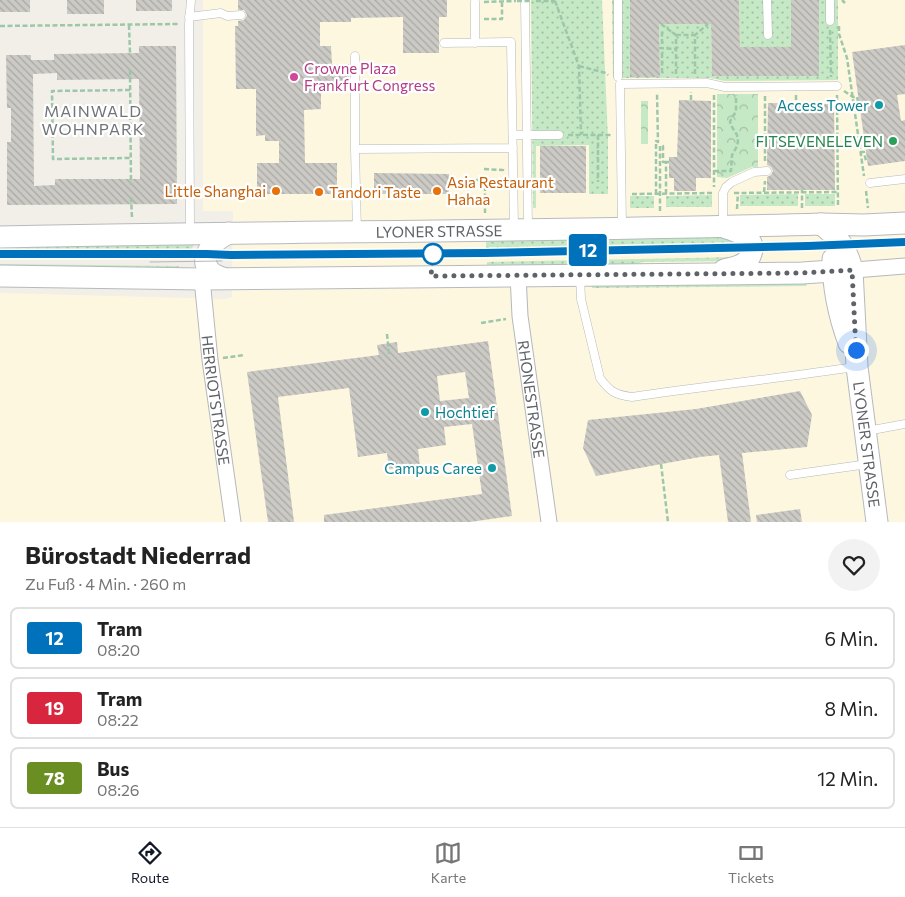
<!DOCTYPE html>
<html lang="de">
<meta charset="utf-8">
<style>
body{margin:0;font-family:Commissioner,sans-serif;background:#f2f2f2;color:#222;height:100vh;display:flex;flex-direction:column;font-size:19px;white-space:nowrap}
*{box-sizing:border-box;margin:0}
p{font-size:16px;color:#767676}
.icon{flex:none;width:28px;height:28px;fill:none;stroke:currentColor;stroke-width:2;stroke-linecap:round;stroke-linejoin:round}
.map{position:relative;height:522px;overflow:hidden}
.details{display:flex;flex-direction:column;background:#fff;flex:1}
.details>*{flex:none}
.badge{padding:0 10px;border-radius:4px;font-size:18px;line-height:32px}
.you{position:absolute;width:25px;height:25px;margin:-12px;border:4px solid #fff;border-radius:50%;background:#1a73e8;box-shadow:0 0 0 8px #1a73e833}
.map>.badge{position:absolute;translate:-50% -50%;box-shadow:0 0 0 2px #fff}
.round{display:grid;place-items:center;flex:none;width:52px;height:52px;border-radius:26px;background:#f2f2f2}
.overview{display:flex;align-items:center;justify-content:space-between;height:85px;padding:0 25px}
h1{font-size:24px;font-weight:700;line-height:38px}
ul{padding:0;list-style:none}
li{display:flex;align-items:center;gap:15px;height:62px;margin:0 10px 8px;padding:0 15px;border:2px solid #e0e0e0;border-radius:8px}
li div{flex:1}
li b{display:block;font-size:19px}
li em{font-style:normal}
li .badge{min-width:55px;font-weight:700;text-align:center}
.menu{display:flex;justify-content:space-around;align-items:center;height:70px;border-top:1px solid #e0e0e0;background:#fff;font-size:14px;color:#767676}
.menu a{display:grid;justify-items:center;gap:2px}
.menu .on{color:#111827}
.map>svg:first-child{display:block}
</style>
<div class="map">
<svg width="905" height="522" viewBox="0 0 905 522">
<defs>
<pattern id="grass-dots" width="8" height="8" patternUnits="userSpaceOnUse" patternTransform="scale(1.25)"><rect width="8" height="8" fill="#c5e8c5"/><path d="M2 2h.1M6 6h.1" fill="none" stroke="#a3c0a4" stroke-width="1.8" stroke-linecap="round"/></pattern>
<pattern id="park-crowns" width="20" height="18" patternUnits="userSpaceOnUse" patternTransform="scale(1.25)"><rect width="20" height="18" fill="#c5e8c5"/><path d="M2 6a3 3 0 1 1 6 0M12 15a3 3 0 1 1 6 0" fill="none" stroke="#a3c0a4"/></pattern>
<pattern id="building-back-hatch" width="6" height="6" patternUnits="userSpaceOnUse" patternTransform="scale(1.25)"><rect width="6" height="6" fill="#cccac5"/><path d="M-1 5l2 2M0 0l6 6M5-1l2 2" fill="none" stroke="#a9a8a4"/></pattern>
</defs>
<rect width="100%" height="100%" fill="#f1efe8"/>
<path fill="#fef7e0" d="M203,0H905V522H0V293L226,299L232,297L233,211H203Z"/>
<path fill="url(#grass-dots)" d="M531,0H602L608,140V194H589V145L536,146V208H533Z
M612,0H630L660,76L659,24H711L712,76H819V0H838V80L725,81L710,78H613Z
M739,0H791V47H740Z
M798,194V206H740V195Z
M805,194H835V206H805Z
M712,195V207H666V196Z
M630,196H654V208H630Z
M735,235L746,243L486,248V237Z
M198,239L190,251H0V244Z
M743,257L735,261L643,262L620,268L487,269V262Z
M0,264L179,266V272L0,269Z
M809,281L806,286L592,288L591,283Z"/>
<path fill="url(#park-crowns)" d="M717,94H758V167H752L727,178L717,177Z
M641,101H648V144H641Z"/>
<path fill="url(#building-back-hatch)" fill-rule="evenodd" d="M0,0H30V12H0Z
M67,0H104V14H67Z
M136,0H172V11H136Z
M238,0H447V17H439V53H403V17L351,18V22H320V46H331L332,64H349V82H321V109L304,110L305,163H337V194H257V163H279V141H265V135L256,136V89H236L235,26H238V21L244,20L247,15L244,10H238Z
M630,0H739L740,47H791V0H819V76H712L711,24H659L660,77H630Z
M905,45V94L897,95L901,121L905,120V161L868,166L852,52Z
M139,46H176L177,204L7,205V142H11V108H7L6,55H31V60H54V54L139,53ZM57,73V80L139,79L140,179H55V185L34,186L33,74Z
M679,100L711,101V178H696V191H674V178H669V157H677Z
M768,103L834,104L835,190H767V177L771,175L773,171L771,167L767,165Z
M540,146H586V193H540Z
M374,173L449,174V194H374Z
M488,341L512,516L470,522H324V515L482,494L472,424L444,427L446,445L418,449L420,465L389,469L387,453L358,457L349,388L278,397L294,522H268L247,372L379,355L377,345L397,342L398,353ZM465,372L469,398L440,401L437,376Z
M800,391L812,415L807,447L742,453L751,522H728L719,455L700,457L596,476L583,448L588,420L696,409Z
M800,509L802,522H757L756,515Z"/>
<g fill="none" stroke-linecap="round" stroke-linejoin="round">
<g stroke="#b5b8bc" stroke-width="9">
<path id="service" d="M525,0L528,228
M618,0V77
M767,0L768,35
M830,0V21
M475,2V43
M189,17L221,13L227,16L241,15
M444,43L511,42L514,228
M355,56V149L357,231
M513,135H559
M355,149L513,148
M870,183L905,179
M723,225V193L726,187L732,182L754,172L767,171
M622,226L620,84L707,83L725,87L837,86
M190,231L189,24L191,0
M580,276L581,299L600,378C610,392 616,395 632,397C707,386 781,378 855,367
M867,431L905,424
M790,475L868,464"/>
</g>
<g stroke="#b5b8bc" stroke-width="17">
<g id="minor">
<path d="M842,271L905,266"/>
<path id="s1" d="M518,275L520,316L549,522"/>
<path id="s2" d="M202,279L210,360L233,522"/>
</g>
</g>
<g stroke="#b6babf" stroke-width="23">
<g id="secondary">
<path id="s3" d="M821,224C839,238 847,248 852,270L857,367L877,522"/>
<path id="s4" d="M0,237C274,231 548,232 821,224L864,225L905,223"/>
<path d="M833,259C833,288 839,316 849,343"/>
<path d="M724,270C731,268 741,267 747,261C750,258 751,254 752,250C753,236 736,231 726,228"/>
<path d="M0,276L202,279L802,273L833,271"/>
<path d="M223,278C205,273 200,260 213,245C216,240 223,236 229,233"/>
</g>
</g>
<path stroke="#9cc7a9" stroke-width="2.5" stroke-dasharray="5 2.5" stroke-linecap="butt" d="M842,0L845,3
M536,1H555
M555,1L579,66L581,135
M484,2L516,1
M484,19H502V2
M661,24L676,35V74
M129,25L130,53
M0,26L180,24
M839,26V34L847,58L864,176
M830,30L831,77
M676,35H695
M662,44V29
M659,48L676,49
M662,53V74
M579,66L606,73L608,75
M130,70L131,185
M695,74V35L708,24
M130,90L52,91L53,159L131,158
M844,91L853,97H857L859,105
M714,95V187
M796,95V103
M837,95L838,207
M691,100V92
M568,135H598V182
M598,135H611
M858,138H862L863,148H865
M860,152H864L866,161H867
M765,161V96
M484,169L503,170V169
M714,171H731L732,155L736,148L738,142L737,135L732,127L730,122L732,117L736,112V95
M476,180H485V213
M866,191L868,208
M764,192L765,181
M734,193L838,192
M632,194L714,193
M656,194V141L658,142L657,93
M666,194V162H669
M131,197L132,218
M802,208V190
M737,209L738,192
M660,211V146H663V162H666
M481,323L506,319
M387,334L389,354
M223,358L244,355
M661,464L668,522"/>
<use href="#service" stroke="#fff" stroke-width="8"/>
<use href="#minor" stroke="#fff" stroke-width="15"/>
<use href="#secondary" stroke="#fff" stroke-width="21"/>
<path stroke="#b6b7b8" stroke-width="1" d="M0,254H207L231,255L484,253L808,246L905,242
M150,262L222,261"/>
<path stroke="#9cc7a9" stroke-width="2.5" stroke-dasharray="5 2.5" stroke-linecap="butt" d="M517,1H532"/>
</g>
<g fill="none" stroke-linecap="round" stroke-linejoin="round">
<g stroke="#fff" stroke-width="11">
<path id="line" d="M0,254H207L231,255L484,253L808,246L905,242"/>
</g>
<use href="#line" stroke="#0072bc" stroke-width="8"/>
<path stroke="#5f6368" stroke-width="5" stroke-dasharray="0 9" d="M433,254L431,276L802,273L852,270L856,350"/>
</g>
<circle fill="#d1479c" stroke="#fff" stroke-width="2" cx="294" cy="77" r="5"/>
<g fill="#0f9aa8" stroke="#fff" stroke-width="2">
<circle cx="879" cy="105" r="5"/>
<circle cx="425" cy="412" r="5"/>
<circle cx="492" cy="468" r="5"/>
</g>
<circle fill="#2e9e5b" stroke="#fff" stroke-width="2" cx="893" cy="141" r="5"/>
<g fill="#e8710a" stroke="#fff" stroke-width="2">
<circle cx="276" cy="191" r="5"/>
<circle cx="437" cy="191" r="5"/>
<circle cx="319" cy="192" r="5"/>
</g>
<circle fill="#fff" stroke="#0072bc" stroke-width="2.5" cx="433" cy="254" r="10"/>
<g text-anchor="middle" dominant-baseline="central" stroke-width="4.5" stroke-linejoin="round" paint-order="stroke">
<g font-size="15" fill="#b23c85" stroke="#fff" text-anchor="start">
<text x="304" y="68">Crowne Plaza<tspan x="304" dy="17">Frankfurt Congress</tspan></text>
</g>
<g font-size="15" fill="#0d838f" stroke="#fff" text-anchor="end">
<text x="869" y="105">Access Tower</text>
<text x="435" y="412" text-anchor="start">Hochtief</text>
<text x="482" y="468">Campus Caree</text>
</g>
<g font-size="15" fill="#27864d" stroke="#fff" text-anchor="end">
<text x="883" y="141">FITSEVENELEVEN</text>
</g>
<g font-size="15" fill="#c56008" stroke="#fff" text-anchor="start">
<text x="447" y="182">Asia Restaurant<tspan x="447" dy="17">Hahaa</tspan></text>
<text x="266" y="191" text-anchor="end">Little Shanghai</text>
<text x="329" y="192">Tandori Taste</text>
</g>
<g font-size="15" fill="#5f6368" stroke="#fff">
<text stroke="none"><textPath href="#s4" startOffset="439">LYONER STRASSE</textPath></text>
<text stroke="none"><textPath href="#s1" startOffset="125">RHONESTRASSE</textPath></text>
<text stroke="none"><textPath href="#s2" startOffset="122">HERRIOTSTRASSE</textPath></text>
<text stroke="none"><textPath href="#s3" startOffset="232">LYONER STRASSE</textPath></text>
</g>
<g font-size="16" letter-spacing="1" fill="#70757a" stroke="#fff">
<text x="93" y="110">MAINWALD<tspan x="93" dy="18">WOHNPARK</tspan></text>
</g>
</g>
</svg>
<div class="you" style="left:856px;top:350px"></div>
<b class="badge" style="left:588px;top:250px;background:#0072bc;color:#fff">12</b>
</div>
<section class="details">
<div class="overview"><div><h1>Bürostadt Niederrad</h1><p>Zu Fuß · 4 Min. · 260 m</p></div><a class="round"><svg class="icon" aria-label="heart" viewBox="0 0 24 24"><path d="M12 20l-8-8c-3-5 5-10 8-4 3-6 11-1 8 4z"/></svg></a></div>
<ul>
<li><span class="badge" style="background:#0072bc;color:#fff">12</span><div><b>Tram</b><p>08:20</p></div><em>6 Min.</em></li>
<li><span class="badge" style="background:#d7263d;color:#fff">19</span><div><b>Tram</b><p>08:22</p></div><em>8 Min.</em></li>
<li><span class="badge" style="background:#6b8e23;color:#fff">78</span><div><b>Bus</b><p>08:26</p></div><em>12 Min.</em></li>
</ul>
</section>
<nav class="menu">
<a class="on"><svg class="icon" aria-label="directions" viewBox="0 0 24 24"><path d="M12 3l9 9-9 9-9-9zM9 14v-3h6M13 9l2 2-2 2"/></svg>Route</a>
<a><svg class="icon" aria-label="map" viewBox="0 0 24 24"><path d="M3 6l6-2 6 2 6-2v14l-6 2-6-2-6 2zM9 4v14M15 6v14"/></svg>Karte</a>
<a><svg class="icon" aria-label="tickets" viewBox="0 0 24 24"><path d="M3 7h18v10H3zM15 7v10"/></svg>Tickets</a>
</nav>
